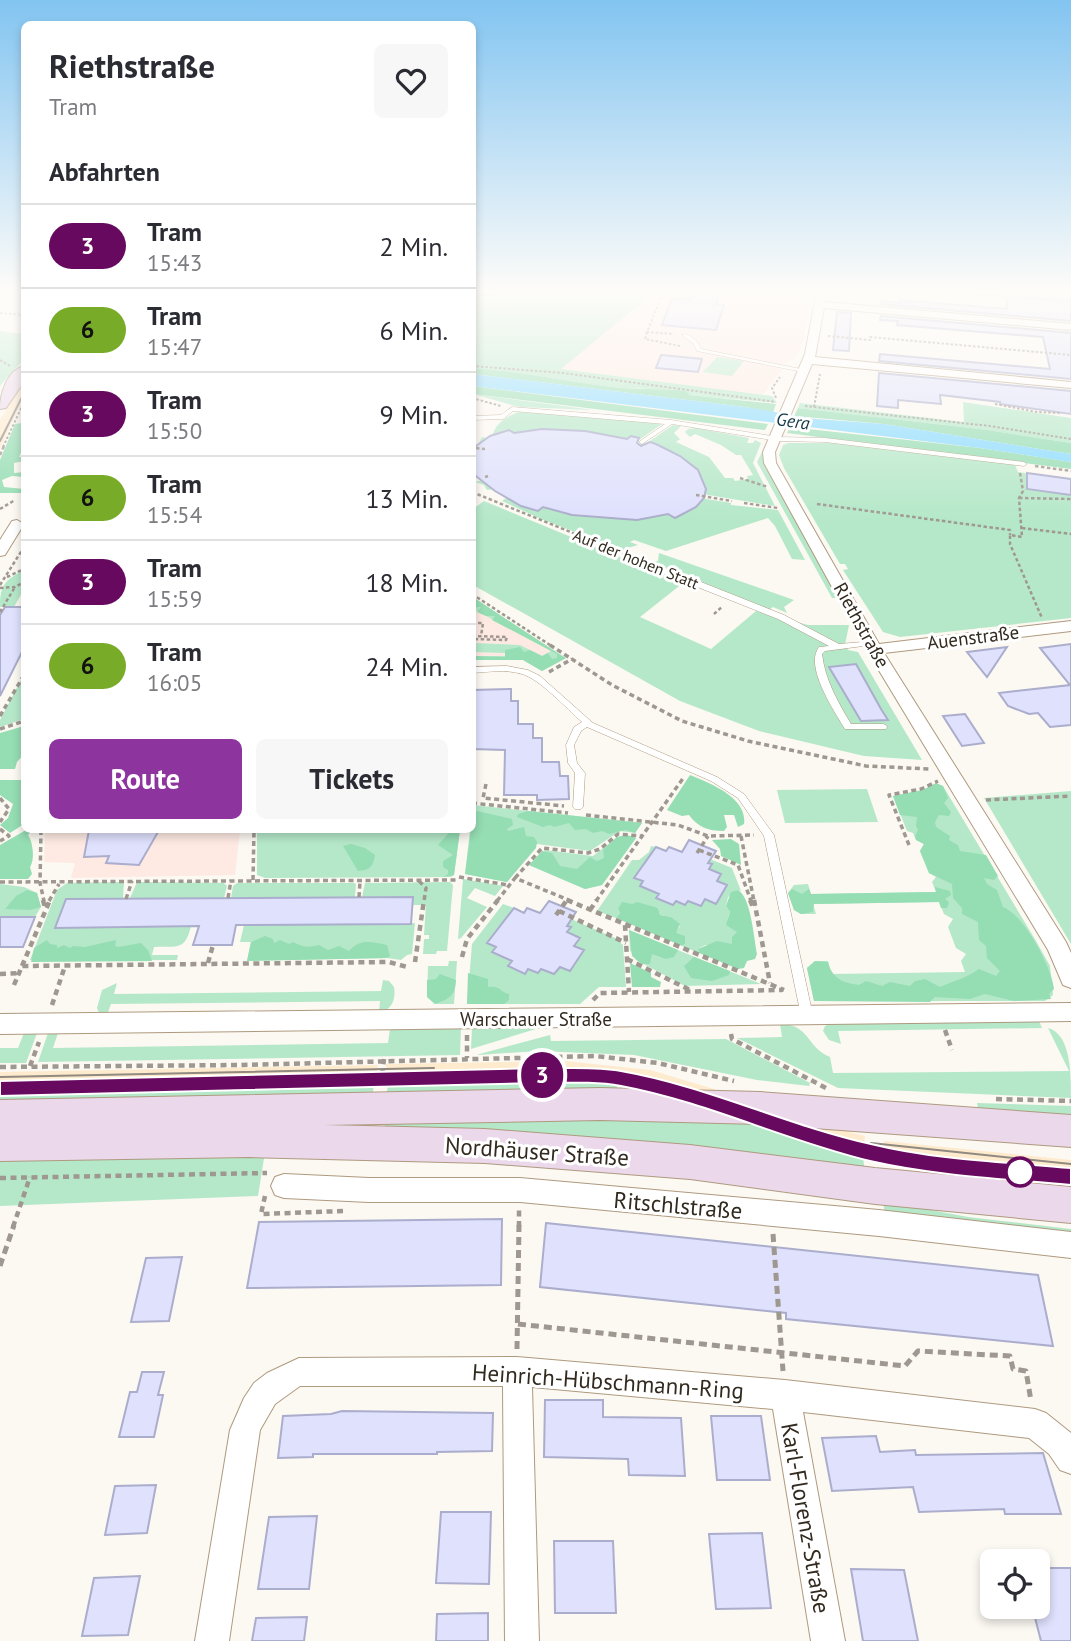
<!DOCTYPE html>
<html lang="de">
<meta charset="utf-8">
<style>
body{margin:0;font-family:"PT Sans",sans-serif;background:#f7f7f7;color:#2b2b33;height:100vh;display:flex;flex-direction:column;font-size:26px;white-space:nowrap}
*{box-sizing:border-box;margin:0}
p{font-size:23px;color:#7c7c81}
.icon{flex:none;width:38px;height:38px;fill:none;stroke:currentColor;stroke-width:2;stroke-linecap:round;stroke-linejoin:round}
.map{position:relative;flex:1;overflow:hidden}
.drawer{position:absolute;left:21px;top:21px;width:455px;height:812px;display:flex;flex-direction:column;background:#fff;border-radius:10px;box-shadow:0 4px 10px #0003}
.drawer>*{flex:none}
.badge{padding:0 14px;border-radius:23px;font-size:24px;line-height:46px}
.fabs{position:absolute;left:980px;top:1549px;display:grid;gap:14px}
.fabs a{display:grid;place-items:center;width:70px;height:70px;border-radius:10px;background:#fff;box-shadow:0 4px 10px #0003;font-size:35px}
.map>.badge{position:absolute;translate:-50% -50%;box-shadow:0 0 0 4px #fff}
h2{padding:0 28px;font-size:26px;line-height:63px}
.round{display:grid;place-items:center;flex:none;width:74px;height:74px;border-radius:10px;background:#f7f7f7}
.headline{display:flex;align-items:center;justify-content:space-between;height:119px;padding:0 28px}
h1{font-size:33px;font-weight:700;line-height:52px}
.action{display:flex;gap:14px;margin-top:auto;padding:14px 28px}
.action a{flex:1;height:80px;border-radius:10px;background:#8e349f;color:#fff;font-size:28px;font-weight:700;line-height:80px;text-align:center}
.action a+a{background:#f7f7f7;color:#2b2b33}
ul{padding:0;list-style:none}
li{display:flex;align-items:center;gap:21px;height:84px;padding:0 28px;border-top:2px solid #e1e1e2}
li div{flex:1}
li b{display:block;font-size:26px}
li em{font-style:normal}
li .badge{min-width:77px;font-weight:700;text-align:center}
.map>svg:first-child{display:block}
</style>
<div class="map">
<svg width="1071" height="1641" viewBox="0 0 1071 1641">
<rect width="100%" height="100%" fill="#fcf8f2"/>
<path fill="#feeacd" d="M24,382V397L0,449V420Z
M564,1061L650,1070L741,1097L663,1091L607,1081L498,1080L385,1085L386,1064Z
M378,1065L376,1085L0,1092V1072Z
M746,1118L810,1122L865,1136L863,1156L807,1140Z
M884,1141L1071,1160V1181L925,1167L885,1160Z"/>
<path fill="#feeae3" d="M650,290H811L804,339L796,358L783,364L780,367L782,369L763,395L560,369L645,300Z
M472,597L566,658L542,671L523,660H473Z
M45,830H240L235,875L71,878L75,863L44,862Z"/>
<path fill="#b5e8c9" d="M473,290H650L645,300L561,369L772,396L777,403L688,395L687,391C665,388 645,390 623,388C572,383 523,371 473,368Z
M0,331L24,334V359L0,386Z
M717,357L744,361L732,376L703,372Z
M473,394L594,410L519,407Z
M963,402L1071,418V443L988,430L798,408L800,403L964,422Z
M519,412L583,414L662,424L636,442L644,445L673,425L681,426L674,433L680,439L676,442L709,457L725,478H733L735,481L748,479L747,476L753,475L741,455H736L721,445L695,434L690,437L685,432L688,429L696,428L749,438L747,443H753L755,440L761,443L753,463L775,506L696,493L694,497L731,503V505L778,510L805,560L792,559L775,526L768,518L666,551L634,540L630,542L638,545L624,549L625,551L541,519L502,501L506,498L494,489L487,490L484,485L475,482L489,478L477,446L482,437L491,439C495,424 504,417 519,412Z
M788,443H834L1015,465L1018,472L1071,479V618L900,637L883,632L843,570L848,569L845,564H840L784,468L779,455L783,445Z
M763,450L764,463L839,598H832L757,462Z
M484,501L683,583L640,617L711,649L756,611L808,625H849L845,645L848,650L858,652L922,760L864,756L759,731L680,701L473,585V509Z
M659,553L794,600L784,607L787,613L773,607L769,610L654,562L658,561Z
M24,570V589L14,607H0C0,585 5,580 24,570Z
M472,597L566,658L542,671L523,660H473V656H505V653L473,652L475,643L520,645L542,656L551,651L473,609Z
M22,678L24,683V719L0,727V720Z
M934,784L943,786L1036,941L1050,966L1053,995L1045,1001H814L807,968L815,961H828L831,974L965,972L961,961L966,954L956,948L948,927L953,919L944,914L939,902L813,904L816,914H801L794,910L788,893L794,885L808,884L811,894L936,892L932,882L936,877L929,873L920,851L924,844L916,840L913,833L907,831L893,796L923,790Z
M867,789L878,822L785,823L777,790Z
M1071,791V944L984,798Z
M473,805L642,823L635,833L620,831L590,851L537,844L507,882L465,874L470,830H472Z
M257,830H460L454,875L451,877L265,878L257,875Z
M627,835L636,838L602,885L585,889L529,865L545,850L593,856L617,837Z
M651,846L656,847L646,867L642,866L635,877L643,881L640,886L659,894L657,899L672,905L675,901L685,905L688,901L701,906L705,899L716,903L727,885L717,881L721,874L709,869L712,864L703,860L705,857L732,868L741,891L738,890L728,897L726,906L730,912L728,918L738,932L732,945H705L698,949L699,953L682,946L685,944L675,933L680,926L671,917L660,915L658,908L632,904L618,909L620,913L616,918L597,911L632,860H639L649,852Z
M463,879L503,886L495,896L475,888L467,898L487,907L461,938L458,939Z
M124,882L123,899H66L55,928L191,926C185,951 178,946 154,947L152,955H178L177,960H30L57,890L67,883Z
M137,882L224,883L227,886L224,898H130Z
M450,882L453,885L447,951H437L436,954H423L424,939H429V935H424L426,905H413V897H362L365,883Z
M237,883H354L356,884L355,897L231,898L233,886Z
M0,884L24,887L37,893L41,907L35,917H0Z
M503,904L514,908L488,943L496,947L492,953L512,961L509,967L524,974L528,969L538,973L541,969L554,974L560,967L571,971L584,950L574,946L567,932L571,927L561,923L571,919L615,938L623,945L626,987H599L580,1004H467L472,944Z
M415,923L412,954L407,955L401,960L387,958L247,961L251,942H240L244,925Z
M629,930L761,984L685,986L636,960L630,950Z
M449,961H457L454,1004H435L427,997L428,966H448Z
M383,980L389,981L394,987C396,999 392,1010 379,1013L380,1001L111,1004L107,1015L99,1013L97,1008L102,990L117,983L114,994L381,991Z
M1039,1021L1042,1028L838,1031L841,1044L829,1040L823,1031L825,1026L830,1024Z
M780,1024C810,1024 806,1047 830,1057L833,1073L1069,1071L1048,1028C1071,1034 1071,1074 1071,1098L838,1088L737,1038L782,1037Z
M461,1028L460,1055L38,1062L48,1033H58L53,1048L388,1043L390,1029Z
M472,1028H539L471,1049Z
M24,1033H37L26,1063H0V1048H18Z
M550,1035L551,1041L726,1039L810,1083L809,1086L757,1080L634,1055L538,1051L476,1055Z
M537,1080L617,1082V1092L386,1097L388,1085Z
M374,1085L372,1097L0,1105V1092Z
M977,1103L1071,1106V1120L988,1114L978,1108Z
M746,1118L807,1140L863,1156L865,1174L384,1131L386,1119Z
M265,1152L258,1196L0,1206V1156Z
M883,1201L968,1217L1071,1229V1236L885,1216Z"/>
<path fill="#95ddb3" d="M472,368C524,371 572,383 623,388C645,390 665,388 687,391L689,395L776,404L773,413L745,407L473,374Z
M473,386L768,424L765,430L473,394Z
M798,408L988,430L1071,443V454L884,424L794,416Z
M22,423H24V446L19,457H24V461L14,463V473L24,472V477L12,476L2,480L4,487L24,489V493H0V460L15,424Z
M790,427L980,448L1071,462V469L787,433Z
M473,597L560,655L566,658L542,671L523,660H473V656L505,657V650L520,647L524,652L530,650L542,656L548,653L552,659L557,658V654L492,620L495,616H486L477,612L481,607H473Z
M24,726V754L17,762L15,769H0V733Z
M690,775C710,783 748,798 744,824L738,827L734,815H724L727,827L724,831C707,831 698,827 689,815L682,816L667,810Z
M0,780H24V824L10,833L0,825L8,818L13,804L0,795Z
M936,783L943,786L948,798L944,803L951,812L949,816L939,815L935,822L936,827L950,836L949,840L958,845L960,851L986,855L998,876L994,880L984,878L987,884L997,890L1003,907C1023,914 1052,967 1054,989L1049,994L1051,999L1014,1001L985,994L970,999L935,997L930,1002L814,1001L807,968L815,961L828,962C832,978 842,983 859,985L866,981L882,986L890,982L910,986L915,981L925,979L940,987C955,980 965,979 979,969L996,976L1000,971L987,958L986,946L979,940L978,922L962,914V908L953,898L952,884L929,873L920,851L924,844L916,840L915,836L918,830L916,826L917,817L900,815L893,796L923,790Z
M477,811L512,819L513,825L507,829L508,831L524,827L526,836L534,837L537,842L536,848L507,882L465,874L473,815Z
M528,811L642,823L635,833L626,830L609,834L602,831L593,833L586,829L575,830L569,823L554,827L550,825L543,827L517,817L518,814Z
M26,830H32L28,835C33,842 35,860 30,867L32,874L28,879H0V845Z
M443,830H460L454,875L444,877L448,874V870L443,867V861L453,855L438,845L448,834Z
M627,835L636,838L602,885L585,889L529,865L542,851L552,853L560,866L577,869L590,857L597,861L604,858L603,850L617,837Z
M731,839L739,844L741,865L721,856L720,849L712,840Z
M351,844L365,848L375,855C373,866 371,870 358,871L343,846Z
M935,887L950,891L951,895L945,899L949,902L947,908H941L939,902L814,904L813,912L801,914L794,910L788,893L792,889L802,894L809,889L811,894L936,892Z
M27,890L37,893L41,907L30,910L5,909L16,896Z
M738,890C751,897 754,939 757,954L755,959L747,961L744,968L738,969L699,953L698,949L717,941L732,944V937L737,932L726,925L730,912L726,906L731,892Z
M622,902L632,904L637,902L658,908L660,915L671,917L680,924L676,933L685,936V944L682,946L616,918L620,913L618,909Z
M629,930L678,950L674,957L666,959L652,954L650,964H642L632,956Z
M265,936L273,939L274,943L280,940L289,944L293,942C303,947 308,948 319,945L328,950L339,946L349,951C360,938 372,942 387,945L390,956L387,958L247,961L251,942Z
M47,940L50,944L57,945V948L64,945L70,948L73,946L85,947L116,940L115,946L118,947L141,943L148,950L152,961L31,962L34,948Z
M694,957L730,971L729,975L712,981L691,978L684,966Z
M630,963L651,973V977L661,982L660,987H632Z
M468,973L488,979V987C500,985 500,992 509,994V1000L504,1004H467Z
M440,974L456,980C455,996 449,999 435,1004L427,997V980L436,979Z"/>
<path fill="#89dbff" d="M472,374L745,407L816,419L884,424L1071,454V462L980,448L473,386Z"/>
<path fill="#dfe1fd" stroke="#abadcc" stroke-width="2" d="M694,290H721L716,304L724,305L716,330L662,325L672,298L690,300Z
M1006,290H1071V321L881,304L882,301L900,303V300L1007,309Z
M837,312L851,313L849,351L833,350Z
M881,316L1071,333V379L879,361L880,354L1050,369L1043,337L897,325L898,321L880,320Z
M661,355L702,359L698,372L656,368Z
M879,373L1071,391V414L1000,404V402L940,395L941,404L898,400V408L877,406Z
M542,429L585,431L627,439L631,436L639,438L637,443L641,446L650,442L656,444L680,456L698,470L706,489L704,498L696,507L675,518L668,514L637,520L572,515L543,507L538,511L521,506L495,491L472,473V449L490,436L509,430L514,433Z
M1027,473L1071,479V495L1027,489Z
M5,607H24V648L0,696V615Z
M1071,644V725L1050,727L1038,713L1029,714L1008,706L999,693L1070,685L1040,648Z
M1007,647L987,677L967,652Z
M856,664L881,709L888,720L861,721L829,667Z
M511,689V701H518V724H533V738H542V762H559L560,776H568L569,799L537,800V795H504L505,750L472,749V690Z
M965,714L984,743L962,746L943,716Z
M89,830H129L158,832L139,865L106,863L109,856L84,857Z
M689,840L716,851L708,863L712,864L709,869L721,874L717,881L727,885L716,904L705,899L701,906L688,901L685,905L676,901L673,905L656,898L659,894L640,886L643,881L634,878L656,847L666,851L669,847L682,852Z
M413,897L411,924L236,925L232,945H193L199,926L55,928L66,899Z
M549,901L576,912L567,926L571,927L567,932L580,938L574,946L584,950L570,971L560,967L554,974L541,969L538,973L528,969L525,974L508,966L512,961L492,952L496,947L487,943L514,908L524,913L527,908L540,913Z
M0,917H35L23,947H0Z
M502,1219L501,1285L247,1288L259,1222Z
M546,1223L1038,1275L1053,1346L786,1319V1313L540,1287Z
M182,1257L169,1321L131,1322L146,1258Z
M142,1372H164L158,1395H163L154,1437H119L130,1392H137Z
M545,1400H603V1417L681,1418L685,1476L629,1475L628,1459L544,1457Z
M342,1411L493,1413L492,1451L437,1452V1454H313V1457L278,1458L283,1416L331,1414Z
M711,1416H761L770,1480H717Z
M876,1436L880,1452L915,1450L916,1455L1043,1453L1061,1514H1005L1004,1509L919,1512L913,1487L832,1491L822,1438Z
M156,1485L147,1533L105,1535L115,1486Z
M441,1512H491L489,1584L436,1583Z
M317,1516L309,1589H258L269,1517Z
M762,1533L771,1608L716,1609L709,1534Z
M554,1541H613L616,1613H555Z
M1038,1568H1071V1641H1041L1032,1606H1038Z
M851,1569L904,1570L918,1641H863Z
M140,1576L128,1635L82,1636L94,1578Z
M488,1613V1641H436L437,1614Z
M307,1617L304,1641H252L256,1618Z"/>
<g fill="none" stroke-linecap="round" stroke-linejoin="round">
<g stroke="#ae9a7f" stroke-width="1">
<path id="lane" d="M683,334C692,334 698,342 701,349L806,370L803,372L697,351L693,343L683,336Z
M512,407L671,420L778,437L825,438L1024,462L1027,464L1024,466L825,442L778,441L672,424L642,444L640,443V441L665,424L513,411L503,419L472,420V416L501,415Z
M642,561H648L784,615L839,644L874,641V645H871L825,651L822,654C825,680 838,702 851,724H883L886,725L887,727L886,729H845C834,711 804,666 819,647L829,646L778,619L642,565Z
M507,666L528,670L540,676L593,723L717,777L744,794L774,835L813,1016L811,1019L807,1021L803,1019L801,1016L764,836L738,798L711,781L587,727L581,731L574,745L577,763L585,773L583,807L581,809H575L573,807L575,773L568,763L566,745L574,727L582,722C567,709 540,679 522,674C506,669 488,672 472,673V667Z"/>
</g>
<g stroke="#ae9a7f" stroke-width="2">
<path id="street" d="M817,290H827L825,302L1071,324V330L824,308L815,357L1071,382V388L812,364L775,452L776,463L879,644L1071,621V631L884,653L1066,942L1071,953V988L1063,985L1048,950L866,649L764,463L763,452L805,354Z
M17,520L24,524L5,555L0,556V540L12,521Z
M1071,1003V1021L0,1034V1014Z
M284,1174L369,1178H520L879,1210L1071,1232V1258L879,1236L520,1202H369L284,1198L275,1195L271,1186L275,1177Z
M517,1357L785,1380L1035,1409L1046,1413L1071,1433V1474L1060,1470L1049,1454L1029,1438L803,1412L845,1641H811L773,1409L532,1387L539,1641H505L503,1386H300L275,1404L260,1430L229,1641H195L230,1430L244,1398L254,1383L267,1373L299,1358Z"/>
</g>
<g stroke="#ae9a7f" stroke-width="2">
<path id="secondary" d="M24,366V382L6,408L0,409C0,394 7,370 24,366Z
M600,1088L760,1092L1071,1115V1147L760,1124L600,1120L324,1125L485,1129L690,1145L875,1168L1071,1187V1223L875,1204L690,1179L485,1163L249,1157L0,1161V1100Z"/>
</g>
<path stroke="#9e9890" stroke-width="2" stroke-dasharray="2.5 2" stroke-linecap="butt" d="M664,290L647,332L674,334
M908,290L1071,301
M1037,290L1038,298
M472,294L496,296L503,290
M0,313L24,315
M647,332L645,339L680,346
M828,336L870,340V337L1071,355
M0,360L10,366
M472,366L563,373L776,402
M472,398L501,406
M776,398L772,388L780,377
M995,404L1037,412L1061,413
M805,406L990,426L1071,439
M814,407L820,374
M3,447L24,402"/>
<path stroke="#9e9890" stroke-width="2.5" stroke-dasharray="3.5 2.5" stroke-linecap="butt" d="M476,448L485,449
M0,455L4,446
M1035,466L1071,471
M1020,473L1023,491L1019,498L1022,537L1010,535V544L1042,618
M485,477L488,476
M740,478L768,487
M472,492L637,559
M696,495L732,501
M1019,498L1071,499
M744,503L778,508
M817,504L1010,530V535
M0,509L15,500
M1022,528L1071,534
M7,577L24,569
M0,585L24,547
M0,588L15,587L24,582
M472,594L553,647
M0,612L15,587
M714,614L723,606
M472,623H483L481,636
M472,636L507,637L506,640L472,639"/>
<path stroke="#9e9890" stroke-width="3.5" stroke-dasharray="5 3.5" stroke-linecap="butt" d="M550,645L612,685L682,721L748,741L866,766L929,769
M549,672L572,659
M0,716L24,675
M0,729L24,721
M486,784L483,798L564,806
M0,798L9,809L0,822
M986,800L1071,796
M472,803L568,813
M586,815L678,825L708,836L754,835
M0,829L9,836L0,841
M41,830L40,883L44,901
M741,836L754,901
M909,845L889,795L921,789L938,781
M699,850L738,865L751,901
M697,853L708,836
M459,877L508,885
M515,878L542,848L588,853L600,849L618,834L641,836
M253,880L254,830
M419,881L426,888L424,901
M0,882L459,880
M359,897L360,882
M228,898L231,880
M126,899L132,881
M49,901L59,884
M497,901L515,878L571,901
M596,901L684,777"/>
<path stroke="#9e9890" stroke-width="4.5" stroke-dasharray="6 4.5" stroke-linecap="butt" d="M43,900L45,908
M567,900L784,990
M750,900L753,907H756
M754,900L770,983
M590,910L597,900
M559,911L626,943
M556,915L567,900
M625,925L629,992
M462,957L467,939L498,900
M627,959L690,990
M415,962L424,900
M208,963L213,945
M22,966L50,900
M0,974L19,973
M14,985L22,966L389,962L407,967
M593,1000L600,993L782,990
M52,1005L65,966
M945,1030L952,1050
M731,1034L732,1039L826,1088
M467,1035V1058
M30,1066L39,1042
M0,1067L241,1065L595,1056L658,1063L734,1081
M381,1085L384,1059
M996,1099L1071,1101
M873,1160L874,1140
M0,1178L267,1173
M265,1196L261,1214L343,1211
M13,1227L30,1177
M519,1227V1210"/>
<path stroke="#9e9890" stroke-width="5" stroke-dasharray="8 5" stroke-linecap="butt" d="M773,1234L783,1371
M0,1266L14,1225
M518,1324L905,1366L918,1351L1010,1356L1013,1369L1026,1371L1031,1401
M517,1349L519,1225"/>
<use href="#lane" fill="#fff" fill-rule="evenodd"/>
<use href="#street" fill="#fff" fill-rule="evenodd"/>
<use href="#secondary" fill="#ebd8eb" fill-rule="evenodd"/>
<path stroke="#908a81" stroke-width="2" d="M0,441L24,393
M0,1077L434,1068
M0,1088L536,1075C579,1076 621,1077 663,1086C729,1102 790,1132 855,1149C926,1167 999,1170 1071,1177
M871,1143L1071,1164"/>
</g>
<linearGradient id="sky" x2="0" y2="1"><stop stop-color="#82c4f1"/><stop offset="0.56" stop-color="#fefcf9"/><stop offset="1" stop-color="#fefcf9" stop-opacity="0"/></linearGradient>
<rect width="1071" height="520" fill="url(#sky)"/>
<path fill="#67095f" stroke="#fff" stroke-width="2" d="M536,1068C564,1069 594,1066 621,1071C707,1086 786,1125 871,1144C936,1160 1004,1162 1071,1168V1185C1004,1179 936,1176 870,1161C786,1141 707,1102 621,1086C594,1081 564,1083 536,1083L0,1096V1081Z"/>
<circle fill="#fff" stroke="#67095f" stroke-width="3.5" cx="1020" cy="1172" r="14"/>
<g text-anchor="middle" dominant-baseline="central" stroke-width="6" stroke-linejoin="round" paint-order="stroke">
<g font-size="16" fill="#322a1f" stroke="#fff">
<text transform="translate(636 559) rotate(22)">Auf der hohen Statt</text>
</g>
<g font-size="18" font-style="italic" fill="#113746" stroke="#fff">
<text transform="translate(793 421) rotate(8)">Gera</text>
</g>
<g font-size="19" fill="#322a1f" stroke="#fff">
<text transform="translate(862 625) rotate(61)">Riethstraße</text>
<text transform="translate(973 637) rotate(-7)">Auenstraße</text>
<text x="536" y="1019">Warschauer Straße</text>
</g>
<g font-size="23" fill="#322a1f" stroke="#fff">
<text transform="translate(537 1151) rotate(4)">Nordhäuser Straße</text>
<text transform="translate(678 1205) rotate(5)">Ritschlstraße</text>
<text transform="translate(608 1381) rotate(4)">Heinrich-Hübschmann-Ring</text>
<text transform="translate(806 1518) rotate(80)">Karl-Florenz-Straße</text>
</g>
</g>
</svg>
<div class="fabs">
<a><svg class="icon" aria-label="locate" viewBox="0 0 24 24"><circle cx="12" cy="12" r="6"/><path d="M12 2v4M12 18v4M2 12h4M18 12h4"/></svg></a>
</div>
<b class="badge" style="left:542px;top:1075px;background:#67095f;color:#fff">3</b>
<section class="drawer">
<div class="headline"><div><h1>Riethstraße</h1><p>Tram</p></div><a class="round"><svg class="icon" aria-label="heart" viewBox="0 0 24 24"><path d="M12 20l-8-8c-3-5 5-10 8-4 3-6 11-1 8 4z"/></svg></a></div>
<h2>Abfahrten</h2>
<ul>
<li><span class="badge" style="background:#67095f;color:#fff">3</span><div><b>Tram</b><p>15:43</p></div><em>2 Min.</em></li>
<li><span class="badge" style="background:#78ac28;color:#111">6</span><div><b>Tram</b><p>15:47</p></div><em>6 Min.</em></li>
<li><span class="badge" style="background:#67095f;color:#fff">3</span><div><b>Tram</b><p>15:50</p></div><em>9 Min.</em></li>
<li><span class="badge" style="background:#78ac28;color:#111">6</span><div><b>Tram</b><p>15:54</p></div><em>13 Min.</em></li>
<li><span class="badge" style="background:#67095f;color:#fff">3</span><div><b>Tram</b><p>15:59</p></div><em>18 Min.</em></li>
<li><span class="badge" style="background:#78ac28;color:#111">6</span><div><b>Tram</b><p>16:05</p></div><em>24 Min.</em></li>
</ul>
<div class="action"><a>Route</a><a>Tickets</a></div>
</section>
</div>
